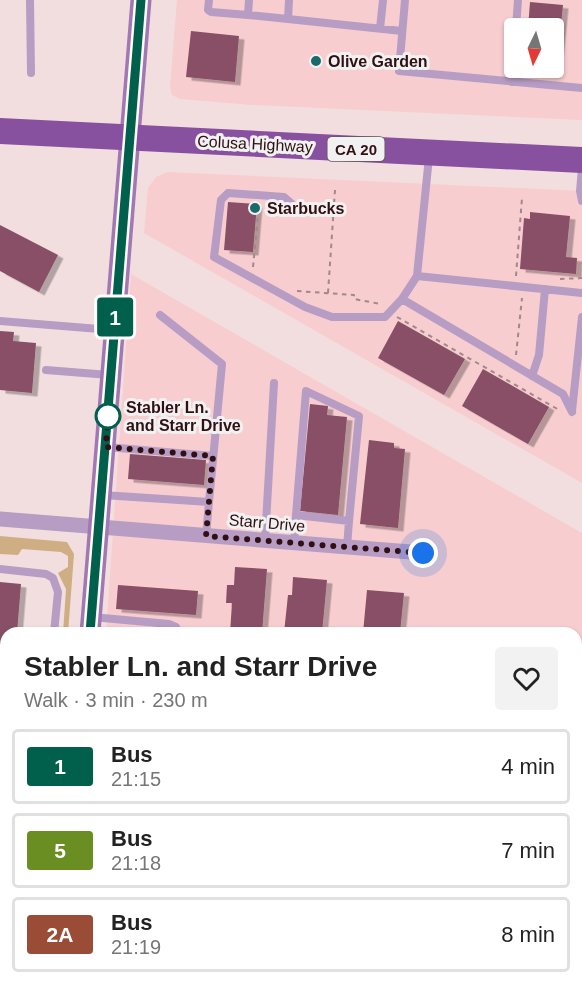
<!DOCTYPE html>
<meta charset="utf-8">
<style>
body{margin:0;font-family:Arial,sans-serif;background:#f2f2f2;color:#222;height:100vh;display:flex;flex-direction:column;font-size:22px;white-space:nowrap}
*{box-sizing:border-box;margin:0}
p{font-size:20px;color:#767676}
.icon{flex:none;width:33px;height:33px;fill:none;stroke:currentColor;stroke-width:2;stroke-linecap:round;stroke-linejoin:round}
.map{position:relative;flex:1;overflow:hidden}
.details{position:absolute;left:0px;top:627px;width:582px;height:366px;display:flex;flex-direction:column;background:#fff;border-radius:18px 18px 0 0;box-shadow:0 2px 4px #0004}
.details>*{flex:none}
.badge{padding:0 12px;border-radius:4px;font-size:21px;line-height:39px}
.needle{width:39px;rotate:185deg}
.controls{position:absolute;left:504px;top:18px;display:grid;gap:12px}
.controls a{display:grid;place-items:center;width:60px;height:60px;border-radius:6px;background:#fff;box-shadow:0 2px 4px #0004;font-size:30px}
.you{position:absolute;width:30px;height:30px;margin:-15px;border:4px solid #fff;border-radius:50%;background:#1a73e8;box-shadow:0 0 0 9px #1a73e833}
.map>.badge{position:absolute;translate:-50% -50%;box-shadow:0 0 0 3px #fff}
.round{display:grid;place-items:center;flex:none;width:63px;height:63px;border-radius:6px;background:#f2f2f2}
.overview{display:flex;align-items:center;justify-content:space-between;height:102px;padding:0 24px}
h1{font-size:28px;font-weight:800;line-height:45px}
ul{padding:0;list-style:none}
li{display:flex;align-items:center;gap:18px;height:75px;margin:0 12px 9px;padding:0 12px;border:3px solid #e0e0e0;border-radius:6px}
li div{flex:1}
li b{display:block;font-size:22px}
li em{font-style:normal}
li .badge{min-width:66px;font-weight:700;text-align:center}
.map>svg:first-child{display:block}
</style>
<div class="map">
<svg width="582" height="993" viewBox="0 0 582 993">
<defs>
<filter id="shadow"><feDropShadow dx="5.5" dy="3.5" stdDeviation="0" flood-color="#0004"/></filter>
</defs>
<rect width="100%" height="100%" fill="#f2dedf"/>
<path fill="#f7cdcf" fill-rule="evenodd" d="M177,0H582V120L252,105L180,99L172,95L170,87ZM514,28H554V68H514Z
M167,172L582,191V483L144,233L148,188L156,177Z
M131,274L582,533V993H80V987H576V633H106Z"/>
<path fill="#ceae82" d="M0,536L67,542L74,554L68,633H63L66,589L58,573L68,567V556L61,552L22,549L18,555L0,554Z"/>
<path fill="#884f66" filter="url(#shadow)" d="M530,2L563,5L557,66H554V28H528Z
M191,31L239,36L235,82L186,77Z
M228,202L257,204L253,252L224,250Z
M530,212L570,216L566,257L577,258L576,274L520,269L524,218L530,219Z
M0,225L58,255L39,292L0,271Z
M398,321L465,359L444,395L378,358Z
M0,331L14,332L13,341L36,343L32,393L0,390Z
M483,369L549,407L528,444L462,406Z
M310,404L328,406L327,415L347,417L338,515L300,511Z
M369,440L394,443V448L405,449L398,528L360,524Z
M130,454L206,460L204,485L128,479Z
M235,567L267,569L262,633H230L232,603H226L227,585H234Z
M293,577L327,580L322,633H284L288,595H292Z
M0,582L21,584L17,633H6V648L0,647Z
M118,585L198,591L196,615L116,609Z
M367,590L404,593L400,633H363Z
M576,723H582V798L576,797Z
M0,854L6,855V873L0,872Z
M0,960H6V987H28L27,993H0Z
M339,987H378L393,988V993H338Z"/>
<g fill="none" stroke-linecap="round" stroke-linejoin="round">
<path stroke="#a2888b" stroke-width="2" stroke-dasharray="4.5 4.5" stroke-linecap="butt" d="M253,267L259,205
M516,276L522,198
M560,279L582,278
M297,291L354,295V299L381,304
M328,293L335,190
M397,317L561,411
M516,355L522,298"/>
<path stroke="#b79cc4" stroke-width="8" d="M30,0L31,73
M209,0L208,10L211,12L248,15
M249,0L248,15L288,19
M289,0L288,19L402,31
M405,0L399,71L582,88
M516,28L518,0
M380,29L383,0
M512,82L514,46
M582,168L580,191L582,201
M291,211L292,204L284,197L228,193L221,200L214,257L305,307L332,317H385L402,299L417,276L429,157
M417,276L582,293
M402,299L563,394L572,412
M160,315L222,364L209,502
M0,321L112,330
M46,370L109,375
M532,376L539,355L545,289
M572,411L582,317
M107,447L213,456
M103,495L209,502L206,536
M265,541L274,383
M294,543L296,515L306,391L359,416L349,521L296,515
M347,547L349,521
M0,569L46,574L53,578L58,592L54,633
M92,617L169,624L176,627L179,633
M0,665L6,666
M0,831H6
M0,884L6,885
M0,894L6,895
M0,934L2,914L6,915
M64,987L134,993
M453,987L461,993
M318,993L321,987"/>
<path stroke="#b79cc4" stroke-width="15" d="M0,519L423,553"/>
<path stroke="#b79cc4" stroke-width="20" d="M0,781L6,782
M576,831L582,832"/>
<path stroke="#a178b3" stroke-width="21" d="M90,633L141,0
M60,993L61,987"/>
<path stroke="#8851a0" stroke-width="26" d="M0,131L582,160"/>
</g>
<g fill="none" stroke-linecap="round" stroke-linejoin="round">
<g stroke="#fff" stroke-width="14">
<path id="line" d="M90,633L141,0"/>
</g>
<use href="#line" stroke="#00604c" stroke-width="9"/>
<path stroke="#311014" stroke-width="6" stroke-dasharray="0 10.8" d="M108,416V411L106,447L213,456L206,536L423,553"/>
</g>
<g fill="#1b6969" stroke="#f1f1f1" stroke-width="2">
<circle cx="316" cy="61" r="6"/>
<circle cx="255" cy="208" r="6"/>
</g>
<circle fill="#fff" stroke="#00604c" stroke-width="3" cx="108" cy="416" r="12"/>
<g text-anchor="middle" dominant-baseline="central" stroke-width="6" stroke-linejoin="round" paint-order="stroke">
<rect fill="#f1f1f1" stroke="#6b5456" stroke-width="1.5" x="327.5" y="137" width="57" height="24" rx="4.5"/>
<g font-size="15" font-weight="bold" fill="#311014">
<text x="356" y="149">CA 20</text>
</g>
<g font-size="16" font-weight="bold" fill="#311014" stroke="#f1f1f1" text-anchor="start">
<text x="328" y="61">Olive Garden</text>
<text x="267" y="208">Starbucks</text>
</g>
<g font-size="16" fill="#311014" stroke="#f1f1f1">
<text transform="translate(255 144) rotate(3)">Colusa Highway</text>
<text transform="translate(267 523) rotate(5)">Starr Drive</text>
</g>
<g font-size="16" font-weight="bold" fill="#311014" stroke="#f1f1f1" text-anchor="start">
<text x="126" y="407">Stabler Ln.<tspan x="126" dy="18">and Starr Drive</tspan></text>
</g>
</g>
</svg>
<div class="controls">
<a><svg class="needle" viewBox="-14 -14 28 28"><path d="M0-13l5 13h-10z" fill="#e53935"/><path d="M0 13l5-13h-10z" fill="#767676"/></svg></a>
</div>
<div class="you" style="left:423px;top:553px"></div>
<b class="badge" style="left:115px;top:317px;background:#00604c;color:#fff">1</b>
<section class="details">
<div class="overview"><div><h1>Stabler Ln. and Starr Drive</h1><p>Walk · 3 min · 230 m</p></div><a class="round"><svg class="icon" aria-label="heart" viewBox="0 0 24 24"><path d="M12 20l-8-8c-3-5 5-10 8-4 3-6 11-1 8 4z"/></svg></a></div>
<ul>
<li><span class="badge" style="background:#00604c;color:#fff">1</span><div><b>Bus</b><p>21:15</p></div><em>4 min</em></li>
<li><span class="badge" style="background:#6b8e23;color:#fff">5</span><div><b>Bus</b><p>21:18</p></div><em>7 min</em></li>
<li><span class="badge" style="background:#9a4c36;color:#fff">2A</span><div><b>Bus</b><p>21:19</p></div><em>8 min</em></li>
</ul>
</section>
</div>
